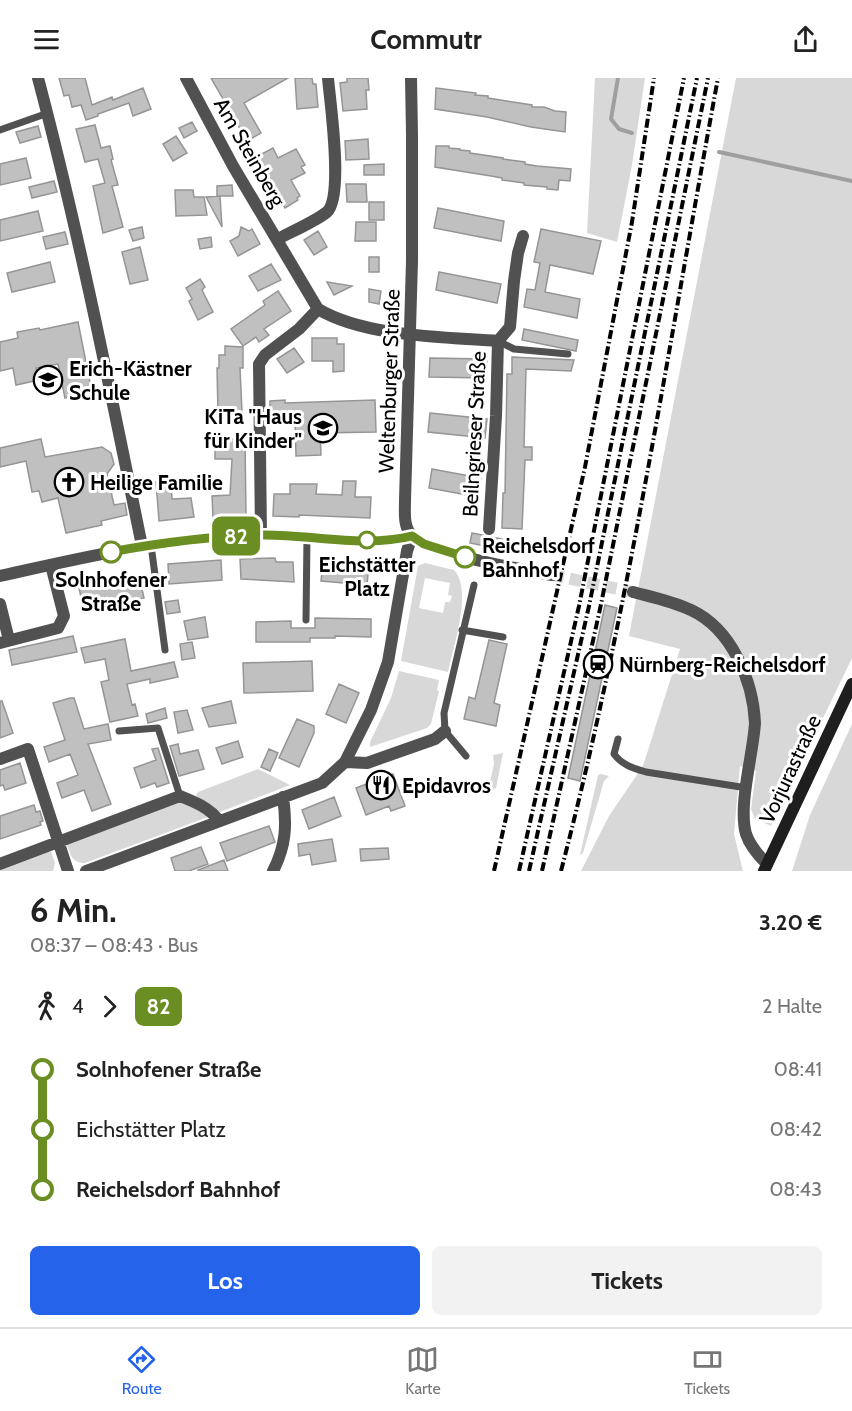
<!DOCTYPE html>
<html lang="de">
<meta charset="utf-8">
<style>
body{margin:0;font-family:Cabin,sans-serif;background:#f2f2f2;color:#222;height:100vh;display:flex;flex-direction:column;font-size:22px;white-space:nowrap}
*{box-sizing:border-box;margin:0}
p{font-size:20px;color:#767676}
.icon{flex:none;width:33px;height:33px;fill:none;stroke:currentColor;stroke-width:2;stroke-linecap:round;stroke-linejoin:round}
.map{position:relative;height:793px;overflow:hidden}
.side{display:flex;flex-direction:column;background:#fff;flex:1}
.side>*{flex:none}
.badge{padding:0 12px;border-radius:9px;font-size:21px;line-height:39px}
.map>.badge{position:absolute;translate:-50% -50%;box-shadow:0 0 0 3px #fff}
.legs{display:flex;align-items:center;gap:9px;height:66px;padding:0 30px;font-size:20px}
.legs p{margin-inline-start:auto}
.head{display:flex;align-items:center;justify-content:space-between;height:102px;padding:0 30px}
h1{font-size:33px;font-weight:800;line-height:45px}
.primary-button{display:flex;gap:12px;margin-top:auto;padding:12px 30px}
.primary-button a{flex:1;height:69px;border-radius:9px;background:#2563eb;color:#fff;font-size:24px;font-weight:800;line-height:69px;text-align:center}
.primary-button a+a{background:#f2f2f2;color:#222}
ul{padding:0 30px;list-style:none}
li{display:flex;align-items:center;gap:21px;height:60px;font-size:22px}
li i{display:grid;place-items:center;width:9px;height:100%;margin:0 8px;background:currentColor}
li i::after{content:'';width:15px;height:15px;margin:-8px;border:4px solid;border-radius:50%;background:#fff}
li p{margin-inline-start:auto}
li:first-child i{background:linear-gradient(#0000 50%,currentColor 0)}
li:last-child i{background:linear-gradient(currentColor 50%,#0000 0)}
header{display:flex;justify-content:space-between;align-items:center;height:78px;padding:0 30px;background:#fff;font-size:27px;font-weight:800}
.dock{display:flex;justify-content:space-around;align-items:center;height:84px;border-top:2px solid #e0e0e0;background:#fff;font-size:16px;color:#767676}
.dock a{display:grid;justify-items:center;gap:3px}
.dock .current{color:#2563eb}
.map>svg:first-child{display:block}
</style>
<header><svg class="icon" aria-label="menu" viewBox="0 0 24 24"><path d="M4 6h16M4 12h16M4 18h16"/></svg>Commutr<svg class="icon" aria-label="share" viewBox="0 0 24 24"><path d="M12 15V3M7 8l5-5 5 5M5 13v7h14v-7"/></svg></header>
<div class="map">
<svg width="852" height="793" viewBox="0 0 852 793">
<rect width="100%" height="100%" fill="#fff"/>
<path fill="#d8d8d8" fill-rule="evenodd" d="M595,0H645L632,87L617,164L587,155Z
M736,0H852V580L771,748L755,741L751,731L756,693L740,688L734,756L743,793H581L609,738L643,688L680,571L629,558Z
M425,485L454,492C473,511 453,570 448,594L401,583L418,488ZM425,500L450,505L448,517L452,518L450,524H445L443,535L419,530Z
M399,593L439,602L437,612L439,613L431,646L427,650L370,669V664L391,620Z
M852,646V793H792L810,737Z
M503,675L496,710L492,712L489,708L494,686L493,677Z
M258,691L290,707L220,734C211,732 200,725 196,717L198,714Z
M601,696L609,698L604,703L583,775L580,777L598,697Z
M186,723L208,739L85,785C71,785 71,776 66,765L169,726Z
M50,771L55,785L53,793H0V790Z"/>
<g fill="none" stroke-linecap="round" stroke-linejoin="round">
<path stroke="#9f9f9f" stroke-width="4" d="M618,0L611,41L619,51L632,55
M719,74L852,103"/>
</g>
<path fill="#c0c0c0" stroke="#959595" stroke-width="1.5" d="M59,0H85L92,27L112,19L113,22L143,10L151,31L133,38L129,25L98,36V38L86,42L81,27L72,29L69,17L64,18Z
M211,0H288L244,25L261,55L247,63Z
M295,0H312L313,6H316L318,29L297,31Z
M347,0H368L369,12H366L367,31L343,33L340,5L347,4Z
M436,10L476,15L475,17L488,18V20L532,27V29H544L555,33L566,34L565,54L531,49L487,39L435,31Z
M192,44L197,53L184,60L179,50Z
M95,47L101,70L110,68L113,81L111,82L118,107L112,108L123,149L103,155L93,108L105,105L98,81L85,84L76,51Z
M38,48L41,59L20,65L16,54Z
M176,58L187,75L173,83L163,66Z
M368,61L369,81L346,82L345,63Z
M436,68H449V70L460,71V72L470,73V75L503,80V81L525,84V86L537,88L571,91L570,103L559,102L558,112L547,111V109L524,107V105L502,102V100L491,98L435,89Z
M273,70L278,80L296,71L305,87L301,89L305,95L291,102L300,118L297,120L298,122L285,130L256,79Z
M26,80L31,100L0,107V86Z
M384,86V97H364V87Z
M54,103L57,114L32,120L29,109Z
M346,106H366L367,124H347Z
M232,107L233,118H217V108Z
M175,112H193L194,119H204L207,137L176,138Z
M220,118L222,149L206,119Z
M369,124H384V142H369Z
M438,130L504,143L501,163L434,150Z
M38,133L43,153L0,163V142Z
M356,144H376V163H355Z
M142,149L144,160L133,163L129,152Z
M241,149L249,153L252,151L260,166L238,178L230,163L239,158Z
M541,151L601,163L593,196L550,187L545,214L580,221L577,240L524,229L527,211L535,212L540,185L534,184Z
M318,153L327,169L314,177L304,162Z
M65,154L68,166L46,171L43,159Z
M211,159L212,169L200,171L198,161Z
M140,169L148,202L130,206L122,174Z
M369,179H379V194H369Z
M50,184L55,204L12,214L7,195Z
M271,186L281,202L258,213L249,198Z
M439,194L501,206L497,225L436,212Z
M200,201L205,209L202,212L213,234L198,242L189,223L192,221L186,210Z
M327,204L352,208L334,217Z
M369,211L381,213L379,226L369,224Z
M278,213L291,233L264,251L269,257L259,264L256,259L243,268L231,251L265,227L263,223Z
M78,244L92,314L65,320L58,286L36,290L39,302L16,307L13,290L0,293V264L18,260L17,254L39,250L40,252Z
M524,251L578,262L576,273L522,262Z
M312,260H337V266H344V293L333,294V283H312Z
M225,268L243,269V290H240L242,334H218L217,290H219V277H225Z
M294,270L304,284L287,295L277,281Z
M512,279L574,282L571,293L526,291L524,369H532V382H525L522,451L502,450L503,415H505L507,296H512Z
M430,280L487,281L486,300L429,299Z
M285,322V325L375,322L376,354L320,355L321,377L296,378L295,340L270,341V323Z
M430,335L487,341L485,360L428,354Z
M41,361L45,379L102,369L111,375L114,386L107,396L114,427L125,425L127,437L101,443L102,447L66,455L58,420L42,424L39,413L32,414L26,383L0,389V370Z
M215,361H245L246,438L213,439L212,418L230,417L232,381H215Z
M432,391L481,400L478,419L429,410Z
M212,402V413H193V403Z
M171,403L172,421L191,420L194,439L159,443L156,404Z
M343,403H356L355,419H371L370,440L299,437V439L273,438L274,416H290V406H317L316,416L342,417Z
M472,455L502,461L500,471L470,465Z
M275,480L276,484H293L294,504L241,501L240,481Z
M221,482L222,502L169,506L168,486Z
M323,483L369,486L367,507L321,503Z
M139,498L144,520L84,533L79,510Z
M178,522L180,534L167,536L165,524Z
M605,527L617,530L580,703L568,700Z
M205,539L208,559L188,562L184,543Z
M315,540L371,541V559L335,558V560H310V564H256V544L291,543V550H315Z
M73,558L77,574L12,587L9,572Z
M125,561L131,593L174,584L178,599L150,605V601L127,606L132,627L135,626L138,638L110,644L101,604L109,602L105,581L85,585L81,570Z
M489,562L507,566L494,625L500,627L496,648L464,641L469,619L475,621Z
M192,564L195,580L182,582L180,566Z
M312,583L313,613L244,615L243,585Z
M339,606L359,615L346,645L326,636Z
M70,620H74L84,651L108,646L111,662L88,666L111,726L92,733L84,712L62,720L57,705L78,697L70,676L49,684L44,669L65,662L53,625Z
M0,623H2L13,655L0,660Z
M231,623L236,645L209,649L202,630Z
M165,630L167,640L148,645L146,636Z
M187,632L193,652L178,655L174,634Z
M297,641L314,648V655L299,689L279,680Z
M238,663L243,679L222,686L216,670Z
M178,666L180,676L198,672L204,691L179,698L170,668Z
M158,670L169,705L157,709L155,705L141,710L134,690L156,682L152,671Z
M269,671L278,675L270,693L261,689Z
M20,685L26,705L5,712L3,707L0,708V692Z
M393,696L405,728L391,733L389,728L366,737L356,710Z
M334,719L341,738L309,751L302,732Z
M34,727L36,734L40,733L43,743L40,744L41,747L0,761V738Z
M269,748L275,764L227,783L220,765Z
M332,761L336,783L312,787L310,776L299,778L298,766Z
M201,769L208,786L189,793H175L171,780Z
M388,770L389,781L361,783L360,771Z
M224,782L228,793H199L198,792Z"/>
<g fill="none" stroke-linecap="round" stroke-linejoin="round">
<path stroke="#d9d9d9" stroke-width="12" stroke-dasharray="12 6" stroke-linecap="butt" d="M552,497L633,514"/>
<path stroke="#515151" stroke-width="7" d="M0,52L48,35
M498,263L514,271L568,276
M151,467L165,572
M306,542L307,458
M462,552L503,559
M119,653L158,650L180,718
M618,661L614,676C622,687 633,690 646,694L747,710
M466,678L445,653L444,635L474,507"/>
<path stroke="#515151" stroke-width="12" d="M38,0C79,155 110,311 142,468
M186,0L233,88L318,231C365,259 444,259 498,263
M278,161C291,154 316,143 327,134C344,118 330,24 328,0
M489,451L496,338L498,263L510,249L514,203L518,175L523,158
M261,457L259,286L265,277L299,251L318,231
M0,498C86,479 173,458 262,457C311,456 364,470 412,458
M0,526L9,562
M0,565L58,550L64,538L51,487
M0,681L28,671L68,793
M345,684L367,685L435,661L445,653
M0,786L180,718C195,724 210,730 219,743
M86,793L322,705L345,684L371,632L388,584L407,473L412,458
M273,793C286,768 287,747 283,719"/>
<path stroke="#515151" stroke-width="12" d="M411,0L412,56V183L405,422C405,435 403,448 412,458C429,476 525,492 552,497
M633,514C652,519 672,523 691,532C732,551 753,603 755,645C753,677 738,727 746,756C750,768 758,777 767,786"/>
<path stroke="#1e1e1e" stroke-width="12" d="M764,793L852,606"/>
<path stroke="#000" stroke-width="4" stroke-dasharray="9 3 1.5 3" stroke-linecap="butt" d="M494,793L585,389L632,144L654,0
M519,793L579,528L684,0
M529,793L589,528L697,0
M542,793L600,531L708,0
M561,793C629,532 669,265 718,0"/>
</g>
<g fill="none" stroke-linecap="round" stroke-linejoin="round">
<g stroke="#fff" stroke-width="14">
<path id="line-1" d="M111,474C160,465 211,458 261,457C311,456 363,470 412,458L424,466L465,479"/>
</g>
<use href="#line-1" stroke="#6b8e23" stroke-width="9"/>
</g>
<defs>
<g id="school-ring" transform="scale(1.5)"><circle r="9.5" fill="#fff" stroke="#000" stroke-width="1.5"/><path d="M0-5L7-2L0 1L-7-2ZM-4 1L0 2.5L4 1V4Q0 6-4 4Z" fill="#000"/></g>
<g id="church-ring" transform="scale(1.5)"><circle r="9.5" fill="#fff" stroke="#000" stroke-width="1.5"/><path d="M-1.2-6h2.4v3.5h3.3v2.4h-3.3V6h-2.4V-.1h-3.3v-2.4h3.3Z" fill="#000"/></g>
<g id="station-ring" transform="scale(1.5)"><circle r="9.5" fill="#fff" stroke="#000" stroke-width="1.5"/><path d="M-3-6H3Q5-6 5-4V2Q5 4 3 4L4.5 6H3L1.5 4h-3L-3 6H-4.5L-3 4Q-5 4-5 2V-4Q-5-6-3-6ZM-3.5-4v3h7v-3ZM-3.5 1v1.5H-2V1ZM2 1v1.5H3.5V1Z" fill="#000"/></g>
<g id="restaurant-ring" transform="scale(1.5)"><circle r="9.5" fill="#fff" stroke="#000" stroke-width="1.5"/><path d="M-5-6h1v4h1v-4h1v4h1v-4h1v5L-1.5 .5V6h-2V.5L-5-1ZM5-6V6H3V1.5H1.5Q1.5-4 5-6Z" fill="#000"/></g>
</defs>
<g fill-rule="evenodd">
<use href="#school-ring" x="48" y="302"/>
<use href="#school-ring" x="323" y="350"/>
<use href="#church-ring" x="69" y="404"/>
<use href="#station-ring" x="598" y="586"/>
<use href="#restaurant-ring" x="381" y="707"/>
</g>
<g fill="#fff" stroke="#6b8e23" stroke-width="3">
<circle cx="367" cy="462" r="8"/>
<circle cx="111" cy="474" r="10"/>
<circle cx="465" cy="479" r="10"/>
</g>
<g text-anchor="middle" dominant-baseline="central" stroke-width="6" stroke-linejoin="round" paint-order="stroke">
<g font-size="21" fill="#000" stroke="#fff">
<text transform="translate(250 74) rotate(60)">Am Steinberg</text>
<text transform="translate(389 303) rotate(-88)">Weltenburger Straße</text>
<text transform="translate(474 356) rotate(-87)">Beilngrieser Straße</text>
<text transform="translate(790 691) rotate(-65)">Vorjurastraße</text>
</g>
<g font-size="21" font-weight="bold" fill="#000" stroke="#fff" text-anchor="start">
<text x="69" y="290">Erich-Kästner<tspan x="69" dy="24">Schule</tspan></text>
<text x="302" y="338" text-anchor="end">KiTa "Haus<tspan x="302" dy="24">für Kinder"</tspan></text>
<text x="90" y="404">Heilige Familie</text>
<text x="619" y="586">Nürnberg-Reichelsdorf</text>
<text x="402" y="707">Epidavros</text>
</g>
<g font-size="21" font-weight="bold" fill="#000" stroke="#fff">
<text x="482" y="467" text-anchor="start">Reichelsdorf<tspan x="482" dy="24">Bahnhof</tspan></text>
<text x="367" y="486">Eichstätter<tspan x="367" dy="24">Platz</tspan></text>
<text x="111" y="501">Solnhofener<tspan x="111" dy="24">Straße</tspan></text>
</g>
</g>
</svg>
<b class="badge" style="left:236px;top:458px;background:#6b8e23;color:#fff">82</b>
</div>
<section class="side">
<div class="head"><div><h1>6 Min.</h1><p>08:37 – 08:43 · Bus</p></div><b>3.20 €</b></div>
<div class="legs"><svg class="icon" aria-label="walk" viewBox="0 0 24 24"><circle cx="13" cy="4" r="2"/><path d="M13 8l-2 6 4 7M11 14l-3 7M7 12l3-4h3l4 4"/></svg>4<svg class="icon" aria-label="forward" viewBox="0 0 24 24"><path d="M9 5l7 7-7 7"/></svg><b class="badge" style="background:#6b8e23;color:#fff">82</b><p>2 Halte</p></div>
<ul>
<li><i style="color:#6b8e23"></i><b>Solnhofener Straße</b><p>08:41</p></li>
<li><i style="color:#6b8e23"></i><span>Eichstätter Platz</span><p>08:42</p></li>
<li><i style="color:#6b8e23"></i><b>Reichelsdorf Bahnhof</b><p>08:43</p></li>
</ul>
<div class="primary-button"><a>Los</a><a>Tickets</a></div>
</section>
<nav class="dock">
<a class="current"><svg class="icon" aria-label="directions" viewBox="0 0 24 24"><path d="M12 3l9 9-9 9-9-9zM9 14v-3h6M13 9l2 2-2 2"/></svg>Route</a>
<a><svg class="icon" aria-label="map" viewBox="0 0 24 24"><path d="M3 6l6-2 6 2 6-2v14l-6 2-6-2-6 2zM9 4v14M15 6v14"/></svg>Karte</a>
<a><svg class="icon" aria-label="tickets" viewBox="0 0 24 24"><path d="M3 7h18v10H3zM15 7v10"/></svg>Tickets</a>
</nav>
